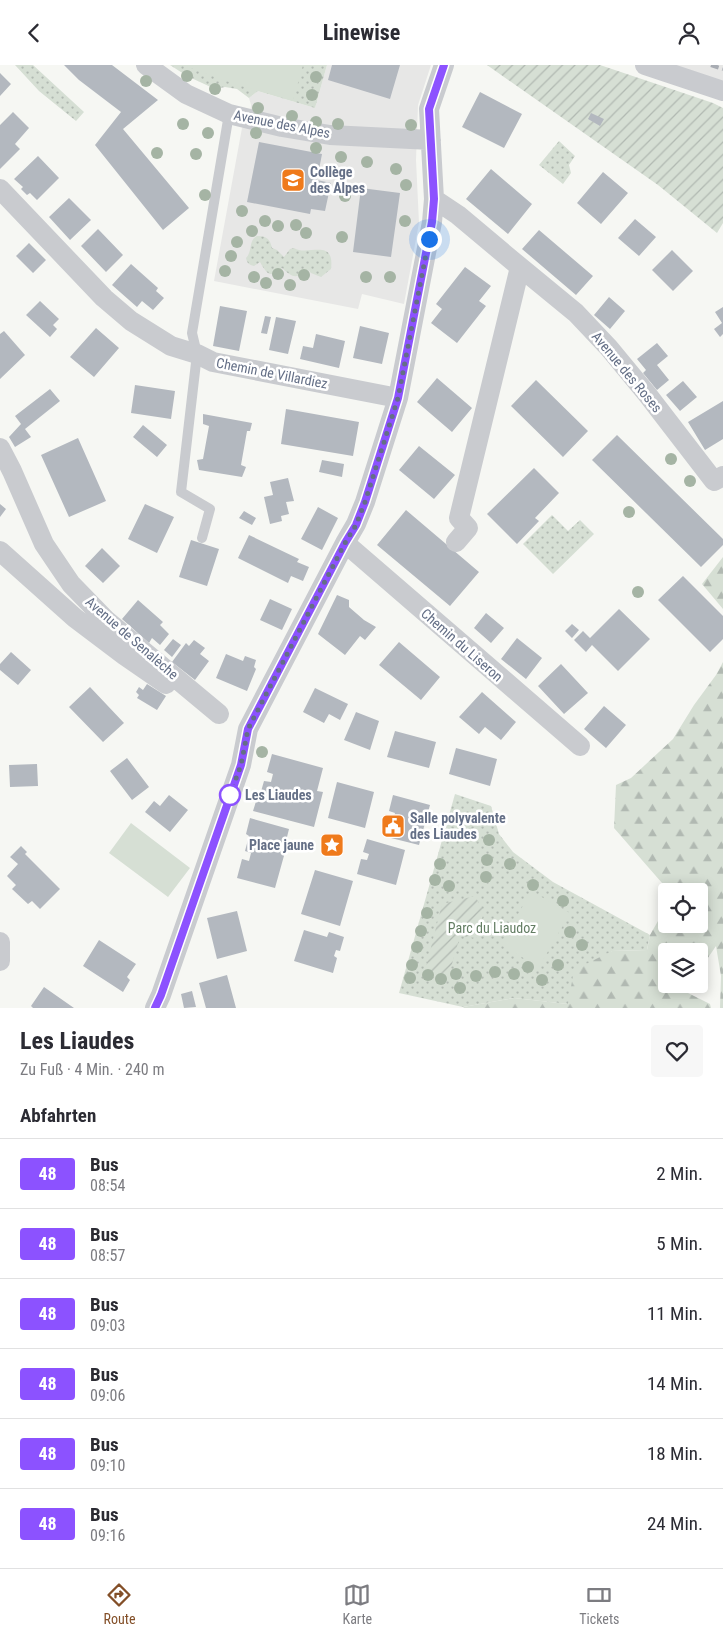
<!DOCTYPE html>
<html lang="de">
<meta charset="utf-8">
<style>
body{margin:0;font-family:"Roboto Condensed",sans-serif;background:#f7f7f7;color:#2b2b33;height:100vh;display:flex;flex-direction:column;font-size:19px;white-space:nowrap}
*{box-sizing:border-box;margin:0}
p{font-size:16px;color:#7c7c81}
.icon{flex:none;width:28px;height:28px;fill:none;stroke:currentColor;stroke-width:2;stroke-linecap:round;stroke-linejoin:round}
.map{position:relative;height:943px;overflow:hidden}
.drawer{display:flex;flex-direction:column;background:#fff;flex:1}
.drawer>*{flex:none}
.badge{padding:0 10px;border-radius:4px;font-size:18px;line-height:32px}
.buttons{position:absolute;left:658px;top:818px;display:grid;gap:10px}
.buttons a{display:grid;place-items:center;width:50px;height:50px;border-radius:5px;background:#fff;box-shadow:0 2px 12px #0003;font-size:25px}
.you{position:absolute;width:25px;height:25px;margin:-12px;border:4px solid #fff;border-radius:50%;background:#1a73e8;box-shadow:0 0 0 8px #1a73e833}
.map>.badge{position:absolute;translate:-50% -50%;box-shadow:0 0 0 2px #fff}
h2{padding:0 20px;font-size:19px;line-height:45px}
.round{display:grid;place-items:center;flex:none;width:52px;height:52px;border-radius:5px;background:#f7f7f7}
.headline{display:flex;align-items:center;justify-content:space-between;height:85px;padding:0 20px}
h1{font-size:24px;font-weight:700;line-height:38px}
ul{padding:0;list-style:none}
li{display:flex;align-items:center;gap:15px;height:70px;padding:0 20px;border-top:1px solid #e1e1e2}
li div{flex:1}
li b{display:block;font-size:19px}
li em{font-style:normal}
li .badge{min-width:55px;font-weight:700;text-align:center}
header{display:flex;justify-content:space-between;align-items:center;height:65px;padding:0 20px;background:#fff;font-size:22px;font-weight:700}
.tabs{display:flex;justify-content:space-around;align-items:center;height:70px;border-top:1px solid #e1e1e2;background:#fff;font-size:14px;color:#7c7c81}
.tabs a{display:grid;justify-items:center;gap:2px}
.tabs .on{color:#834f28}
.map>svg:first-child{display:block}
</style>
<header><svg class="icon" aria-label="back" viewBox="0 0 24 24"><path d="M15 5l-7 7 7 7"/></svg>Linewise<svg class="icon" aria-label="person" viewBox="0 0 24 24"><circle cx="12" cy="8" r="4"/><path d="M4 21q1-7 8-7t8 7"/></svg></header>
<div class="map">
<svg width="723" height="943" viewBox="0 0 723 943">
<defs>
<pattern id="grass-dots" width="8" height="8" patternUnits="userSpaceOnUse" patternTransform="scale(1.25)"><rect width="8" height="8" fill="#d6dfd4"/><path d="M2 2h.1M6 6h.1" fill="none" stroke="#b1b9b2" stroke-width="1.8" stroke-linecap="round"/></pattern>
<pattern id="forest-firs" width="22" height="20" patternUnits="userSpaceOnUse" patternTransform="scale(1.25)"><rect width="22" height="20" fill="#d6dfd4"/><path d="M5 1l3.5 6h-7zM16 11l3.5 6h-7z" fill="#b1b9b2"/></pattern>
<pattern id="garden-furrows" width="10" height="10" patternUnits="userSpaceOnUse" patternTransform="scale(1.25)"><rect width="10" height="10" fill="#d6dfd4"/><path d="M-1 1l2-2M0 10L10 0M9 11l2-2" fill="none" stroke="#b1b9b2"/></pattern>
</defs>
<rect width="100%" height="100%" fill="#f6f7f3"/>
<path fill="#e7e7e6" d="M327,0H431L418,40L416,95L419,158L404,239L362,229L358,244L214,216L242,63L247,56L250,48L251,40L249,33L258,26L315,43Z
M666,0H723V19Z"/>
<path fill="url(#grass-dots)" d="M15,0H33L84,47L76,56L39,26Z
M170,0H327L315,43L258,26L249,33L237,24L225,22L215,24L187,11Z
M559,76L575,91L569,100L571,108L563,119L539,100Z
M257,171C267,171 270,174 272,183L277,185L284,192L290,184L294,183C307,192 335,172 331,204L321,212L311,208L308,205C296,214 293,213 282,203C270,214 267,209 260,197L254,201C249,200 247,198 246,193C253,186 248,176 257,171Z
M552,450L568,466L580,455L594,469L553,509L523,479Z
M455,729L491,741L499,769L513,787L553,817L650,870L647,885L612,886L568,939L514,933L463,942L399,928Z"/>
<path fill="url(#forest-firs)" d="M723,492V544L702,519Z
M723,597V943H720L721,911L716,881L699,906V886H666V919H691L686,927L710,939L711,943H464L463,942L514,933L568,939L574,905L612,886L647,885L650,870L666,842V859H699V826H669L614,763L616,720L631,713L673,674L694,640L716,610Z"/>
<path fill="url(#garden-furrows)" d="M487,0H600L713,38L723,43V158L717,168L658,120Z
M475,831L484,847L476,873L460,871L448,913L425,906L442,839Z"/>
<path fill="#d6dfd4" d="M182,0H303L293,36L235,19Z
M131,758L190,803L168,832L109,788Z
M531,826L570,848L539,902L501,880Z"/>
<path fill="#b3b8bf" d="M64,0H112L158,35L123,64L189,143L163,165L95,80L121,47L79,15Z
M332,0H400L390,34L328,15Z
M0,8L11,19L0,31Z
M480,27L522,49L504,83L462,62Z
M13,47L29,63L15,79L20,84L0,104V60Z
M591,48L604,54L600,61L588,54Z
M259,77L322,89L317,115L331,118L325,146L311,144L310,149L247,137Z
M38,91L59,113L37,135L30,128L27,130L21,124L23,122L14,114Z
M491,104L532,139L508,169L466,134Z
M603,107L628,128L601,159L577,138Z
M361,123L400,128L391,192L353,187Z
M69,133L91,155L70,175L49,152Z
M635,154L656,172L639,191L618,173Z
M98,164L123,190L106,207L81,181Z
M539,165L593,211L576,230L522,184Z
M29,178L46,195L33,208L16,191Z
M672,185L693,206L673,226L652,205Z
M131,199L158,223L156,226L164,233L153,245L142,236L137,242L112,220Z
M465,202L491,221L479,236L486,241L457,278L431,258L442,244L436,239Z
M609,232L625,246L610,264L594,250Z
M40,236L59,254L53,260L57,264L50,272L26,250Z
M220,241L247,246L239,286L213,281Z
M723,242V269L720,272L714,264L722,258L715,247Z
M265,251L271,252L267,269L261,268Z
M276,252L296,256L288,289L269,285Z
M360,261L389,268L382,299L353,293Z
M96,263L119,283L94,312L70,292Z
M4,266L25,290L0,314V269Z
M316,269L345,276L339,303L300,294L303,281L313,283Z
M657,278L668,291L657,300L669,315L657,325L643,308L646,305L637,294Z
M437,313L472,343L452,367L417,337Z
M536,315L588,366L563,392L511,341Z
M683,316L697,332L680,346L666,330Z
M135,320L175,326L171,354L131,348Z
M50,324L60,336L25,364L31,372L15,382L9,372L21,359L15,351Z
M723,336V374L705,385L688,357Z
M286,344L359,357L353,391L281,379Z
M203,349L252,358L250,366H247L241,400L246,402L242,412L199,405L197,395L203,394L209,361L203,359Z
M143,360L167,380L157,392L133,372Z
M617,370L723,474V480L701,502L592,395Z
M78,373L106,436L69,452L41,390Z
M419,381L455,410L434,434L399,405Z
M322,395L344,399L342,412L319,407Z
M534,403L559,428L535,453L539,456L517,479L487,449Z
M288,413L294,436L286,437L289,449L281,451L282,456L270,459L264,432L273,430L270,417Z
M0,439L6,444L0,452Z
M145,439L174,452L157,488L128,474Z
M318,442L338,453L322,485L301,474Z
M406,445L479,507L450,541L377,480Z
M244,446L256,453L252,460L239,453Z
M249,470L299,494L297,497L309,502L303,516L291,511L288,518L238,493Z
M191,475L219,484L207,521L179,512Z
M102,483L120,501L103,518L85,501Z
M683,511L723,551V574L710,587L658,535Z
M337,530L349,535V542L364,555L376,562L365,575L360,571L345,590L318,569Z
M270,534L292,544L282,565L260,555Z
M138,535L163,557L160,560L169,569L160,580L152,573L149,578L122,554Z
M619,544L650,574L618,606L592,580L586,587L574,575L583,566L590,573Z
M486,548L504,563L491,578L474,563Z
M572,559L579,565L572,573L565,566Z
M517,573L542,593L526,614L501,594Z
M173,574L181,580L172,592L164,585Z
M194,575L205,583L200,589L209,596L195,615L172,597L186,578L189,581Z
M399,577L440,612L421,635L379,600Z
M11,587L31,605L18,620L0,605V599Z
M226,589L243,596L245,591L256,595L254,602L256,604L247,626L216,613Z
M561,599L588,628L564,649L538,621Z
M147,619L166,631L157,645L137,633L139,630L136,627L139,622L143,625Z
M90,622L124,658L103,677L69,642Z
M315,623L348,639L340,655L329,649L324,658L303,647Z
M482,627L516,657L501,675L485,662L479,669L459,652Z
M604,641L626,660L606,683L584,664Z
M356,647L379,656L370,685L344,675Z
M395,666L436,677L429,703L387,692Z
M456,683L497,694L490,721L449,709Z
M272,689L323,703L317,726L323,727L314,762L253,746L258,730H260L264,716L271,717L273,709L267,707Z
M127,693L149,722L132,735L110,706Z
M37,699L38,721L10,722L9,700Z
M337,717L374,727L365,763L328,753Z
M169,730L188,745L170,767L145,747L154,736L160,741Z
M393,730L430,740L419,780L383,771L387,754L393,755L395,748L389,746Z
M250,753L289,764L285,780H287L275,823L237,813L242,794L249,796L251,788L245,786L249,771L246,769Z
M367,774L405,785L396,820L357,809L361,794L367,795L369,789L363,787Z
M21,781L27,787L25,789L60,824L40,844L32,836L28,839L12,824L16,820L7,811L18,799L10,792Z
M315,805L353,816L340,861L301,849Z
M237,846L247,886L217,894L207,853Z
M304,865L327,872L329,867L344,872L340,886L336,885L334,891L337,893L333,908L294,896Z
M99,875L136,899L127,912L130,915L123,927L83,901Z
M227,910L236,943H206L199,918Z
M44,922L74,943H33L31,941Z
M192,926L196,942L184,943L181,929Z"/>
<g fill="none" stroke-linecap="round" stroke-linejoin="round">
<path stroke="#c9cbcf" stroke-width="10" d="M202,473L210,444L181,427L197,289L192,268L229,49"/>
<path stroke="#c9cbcf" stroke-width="20" d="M146,0L186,29L229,49L282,62L330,70L431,75
M645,0L723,26
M0,124L104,233L131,256L171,281L197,289L213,297L398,333
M434,134L458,150L520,202L576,248L609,283L647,329L714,416L723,411
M0,383L12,406L44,479L71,519L106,555L219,649
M456,477L468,463L459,453L520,202
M345,478L580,681
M0,486L75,553L124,590L166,619
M0,877V896
M155,943L161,930L241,700L248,664L345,478L356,459L365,437L398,333L432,157L434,134L429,44L444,0"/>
<path stroke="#a8acb3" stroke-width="4" stroke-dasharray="8 4" stroke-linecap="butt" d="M711,0L723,4"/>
</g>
<g fill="#a5b4a4">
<circle cx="187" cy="11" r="6"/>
<circle cx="316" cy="12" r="6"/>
<circle cx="146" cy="16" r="6"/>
<circle cx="215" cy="24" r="6"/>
<circle cx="312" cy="30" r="6"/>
<circle cx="258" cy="43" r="6"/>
<circle cx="292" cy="51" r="6"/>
<circle cx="316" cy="57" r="6"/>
<circle cx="183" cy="59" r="6"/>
<circle cx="338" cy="59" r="6"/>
<circle cx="411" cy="60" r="6"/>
<circle cx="208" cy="68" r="6"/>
<circle cx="256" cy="68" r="6"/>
<circle cx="316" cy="83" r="6"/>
<circle cx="157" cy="88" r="6"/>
<circle cx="196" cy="89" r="6"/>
<circle cx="341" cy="92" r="6"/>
<circle cx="367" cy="97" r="6"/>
<circle cx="396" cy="104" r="6"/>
<circle cx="406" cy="120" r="6"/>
<circle cx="205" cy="130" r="6"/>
<circle cx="345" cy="131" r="6"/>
<circle cx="242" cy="146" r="6"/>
<circle cx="265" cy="156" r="6"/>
<circle cx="405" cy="156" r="6"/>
<circle cx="296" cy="160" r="6"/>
<circle cx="278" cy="161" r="6"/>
<circle cx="252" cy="166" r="6"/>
<circle cx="306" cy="168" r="6"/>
<circle cx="342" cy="172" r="6"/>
<circle cx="237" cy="177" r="6"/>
<circle cx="231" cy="191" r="6"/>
<circle cx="225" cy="206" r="6"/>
<circle cx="278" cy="209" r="6"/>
<circle cx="304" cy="210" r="6"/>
<circle cx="254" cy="212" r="6"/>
<circle cx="366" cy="212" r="6"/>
<circle cx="390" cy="212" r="6"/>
<circle cx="266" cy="218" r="6"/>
<circle cx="290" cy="220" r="6"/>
<circle cx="671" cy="394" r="6"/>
<circle cx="690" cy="416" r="6"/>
<circle cx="629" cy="447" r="6"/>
<circle cx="638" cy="527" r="6"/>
<circle cx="262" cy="687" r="6"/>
<circle cx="489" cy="775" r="6"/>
<circle cx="487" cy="795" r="6"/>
<circle cx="440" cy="799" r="6"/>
<circle cx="510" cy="799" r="6"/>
<circle cx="486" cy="812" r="6"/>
<circle cx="435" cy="815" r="6"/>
<circle cx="533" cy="820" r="6"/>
<circle cx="449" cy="821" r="6"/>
<circle cx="563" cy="836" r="6"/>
<circle cx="427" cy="848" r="6"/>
<circle cx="421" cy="866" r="6"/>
<circle cx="570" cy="867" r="6"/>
<circle cx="582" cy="880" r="6"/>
<circle cx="417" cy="882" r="6"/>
<circle cx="412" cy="900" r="6"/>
<circle cx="558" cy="900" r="6"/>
<circle cx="528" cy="902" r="6"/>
<circle cx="495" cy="907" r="6"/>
<circle cx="456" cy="909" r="6"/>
<circle cx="514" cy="909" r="6"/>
<circle cx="428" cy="910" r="6"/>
<circle cx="476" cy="911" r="6"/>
<circle cx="410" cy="913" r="6"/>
<circle cx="441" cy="914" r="6"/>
<circle cx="542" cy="915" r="6"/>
<circle cx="460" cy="923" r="6"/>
</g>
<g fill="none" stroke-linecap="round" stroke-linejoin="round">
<g stroke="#fff" stroke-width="11">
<path id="line" d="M155,943L161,930L241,700L248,664L345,478L356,460L365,437L398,333L432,157L434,134L429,44L444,0"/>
</g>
<use href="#line" stroke="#8c52ff" stroke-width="8"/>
<path stroke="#646f86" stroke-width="5" stroke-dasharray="0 9" d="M230,730L241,700L248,664L345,478L356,460L365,437L398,333L429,174"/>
</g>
<defs>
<g id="school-square" transform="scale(1.25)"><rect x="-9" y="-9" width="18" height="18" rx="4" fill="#ef7a1b" stroke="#fff"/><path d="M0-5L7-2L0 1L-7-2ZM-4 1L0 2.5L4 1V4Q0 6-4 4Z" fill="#fff"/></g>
<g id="civic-square" transform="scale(1.25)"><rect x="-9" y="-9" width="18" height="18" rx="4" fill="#ef7a1b" stroke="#fff"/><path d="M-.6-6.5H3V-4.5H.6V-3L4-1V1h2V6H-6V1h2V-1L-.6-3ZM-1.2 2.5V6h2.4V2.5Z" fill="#fff"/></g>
<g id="sight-square" transform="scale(1.25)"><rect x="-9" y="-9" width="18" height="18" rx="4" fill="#ef7a1b" stroke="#fff"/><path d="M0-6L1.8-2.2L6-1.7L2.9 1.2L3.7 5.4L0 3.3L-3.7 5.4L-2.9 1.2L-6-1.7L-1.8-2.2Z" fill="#fff"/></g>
</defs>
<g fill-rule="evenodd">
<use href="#school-square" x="293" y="115"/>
<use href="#civic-square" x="393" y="761"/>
<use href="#sight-square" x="332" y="780"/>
</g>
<circle fill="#fff" stroke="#8c52ff" stroke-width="2.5" cx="230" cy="730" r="10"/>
<g text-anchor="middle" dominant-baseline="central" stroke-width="5" stroke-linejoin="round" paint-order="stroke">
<g font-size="14" fill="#646f86" stroke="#fff">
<text transform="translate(282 59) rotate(11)">Avenue des Alpes</text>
<text transform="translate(627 307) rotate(50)">Avenue des Roses</text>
<text transform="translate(272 308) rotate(11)">Chemin de Villardiez</text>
<text transform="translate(132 573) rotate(41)">Avenue de Senalèche</text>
<text transform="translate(462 580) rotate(41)">Chemin du Liseron</text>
</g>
<g font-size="14" font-weight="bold" fill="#646f86" stroke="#fff" text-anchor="start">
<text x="310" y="107">Collège<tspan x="310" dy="16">des Alpes</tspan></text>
<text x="410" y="753">Salle polyvalente<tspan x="410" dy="16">des Liaudes</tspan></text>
<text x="314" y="780" text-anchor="end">Place jaune</text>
</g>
<g font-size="14" font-weight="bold" fill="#646f86" stroke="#fff" text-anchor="start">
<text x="245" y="730">Les Liaudes</text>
</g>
<g font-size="14" fill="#637d63" stroke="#fff">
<text x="492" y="863">Parc du Liaudoz</text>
</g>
</g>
</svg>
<div class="buttons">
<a><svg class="icon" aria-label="locate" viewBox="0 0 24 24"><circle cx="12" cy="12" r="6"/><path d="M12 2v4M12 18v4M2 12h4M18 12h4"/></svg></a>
<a><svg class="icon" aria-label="layers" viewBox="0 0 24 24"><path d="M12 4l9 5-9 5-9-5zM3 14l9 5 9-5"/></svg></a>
</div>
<div class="you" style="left:429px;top:174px"></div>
</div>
<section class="drawer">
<div class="headline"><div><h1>Les Liaudes</h1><p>Zu Fuß · 4 Min. · 240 m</p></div><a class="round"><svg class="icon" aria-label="heart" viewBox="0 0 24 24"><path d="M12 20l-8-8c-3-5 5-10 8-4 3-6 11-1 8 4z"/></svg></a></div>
<h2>Abfahrten</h2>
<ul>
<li><span class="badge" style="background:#8c52ff;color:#fff">48</span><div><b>Bus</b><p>08:54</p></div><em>2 Min.</em></li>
<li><span class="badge" style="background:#8c52ff;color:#fff">48</span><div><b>Bus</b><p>08:57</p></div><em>5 Min.</em></li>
<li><span class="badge" style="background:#8c52ff;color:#fff">48</span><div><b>Bus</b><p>09:03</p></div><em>11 Min.</em></li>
<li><span class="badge" style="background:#8c52ff;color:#fff">48</span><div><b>Bus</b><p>09:06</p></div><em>14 Min.</em></li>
<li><span class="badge" style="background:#8c52ff;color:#fff">48</span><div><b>Bus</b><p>09:10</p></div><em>18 Min.</em></li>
<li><span class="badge" style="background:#8c52ff;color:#fff">48</span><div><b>Bus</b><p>09:16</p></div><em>24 Min.</em></li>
</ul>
</section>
<nav class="tabs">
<a class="on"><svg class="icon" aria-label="directions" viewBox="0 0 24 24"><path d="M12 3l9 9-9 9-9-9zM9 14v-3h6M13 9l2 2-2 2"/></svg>Route</a>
<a><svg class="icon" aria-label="map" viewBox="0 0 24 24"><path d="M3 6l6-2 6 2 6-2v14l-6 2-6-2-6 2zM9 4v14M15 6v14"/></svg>Karte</a>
<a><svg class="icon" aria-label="tickets" viewBox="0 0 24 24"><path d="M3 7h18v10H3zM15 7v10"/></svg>Tickets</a>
</nav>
